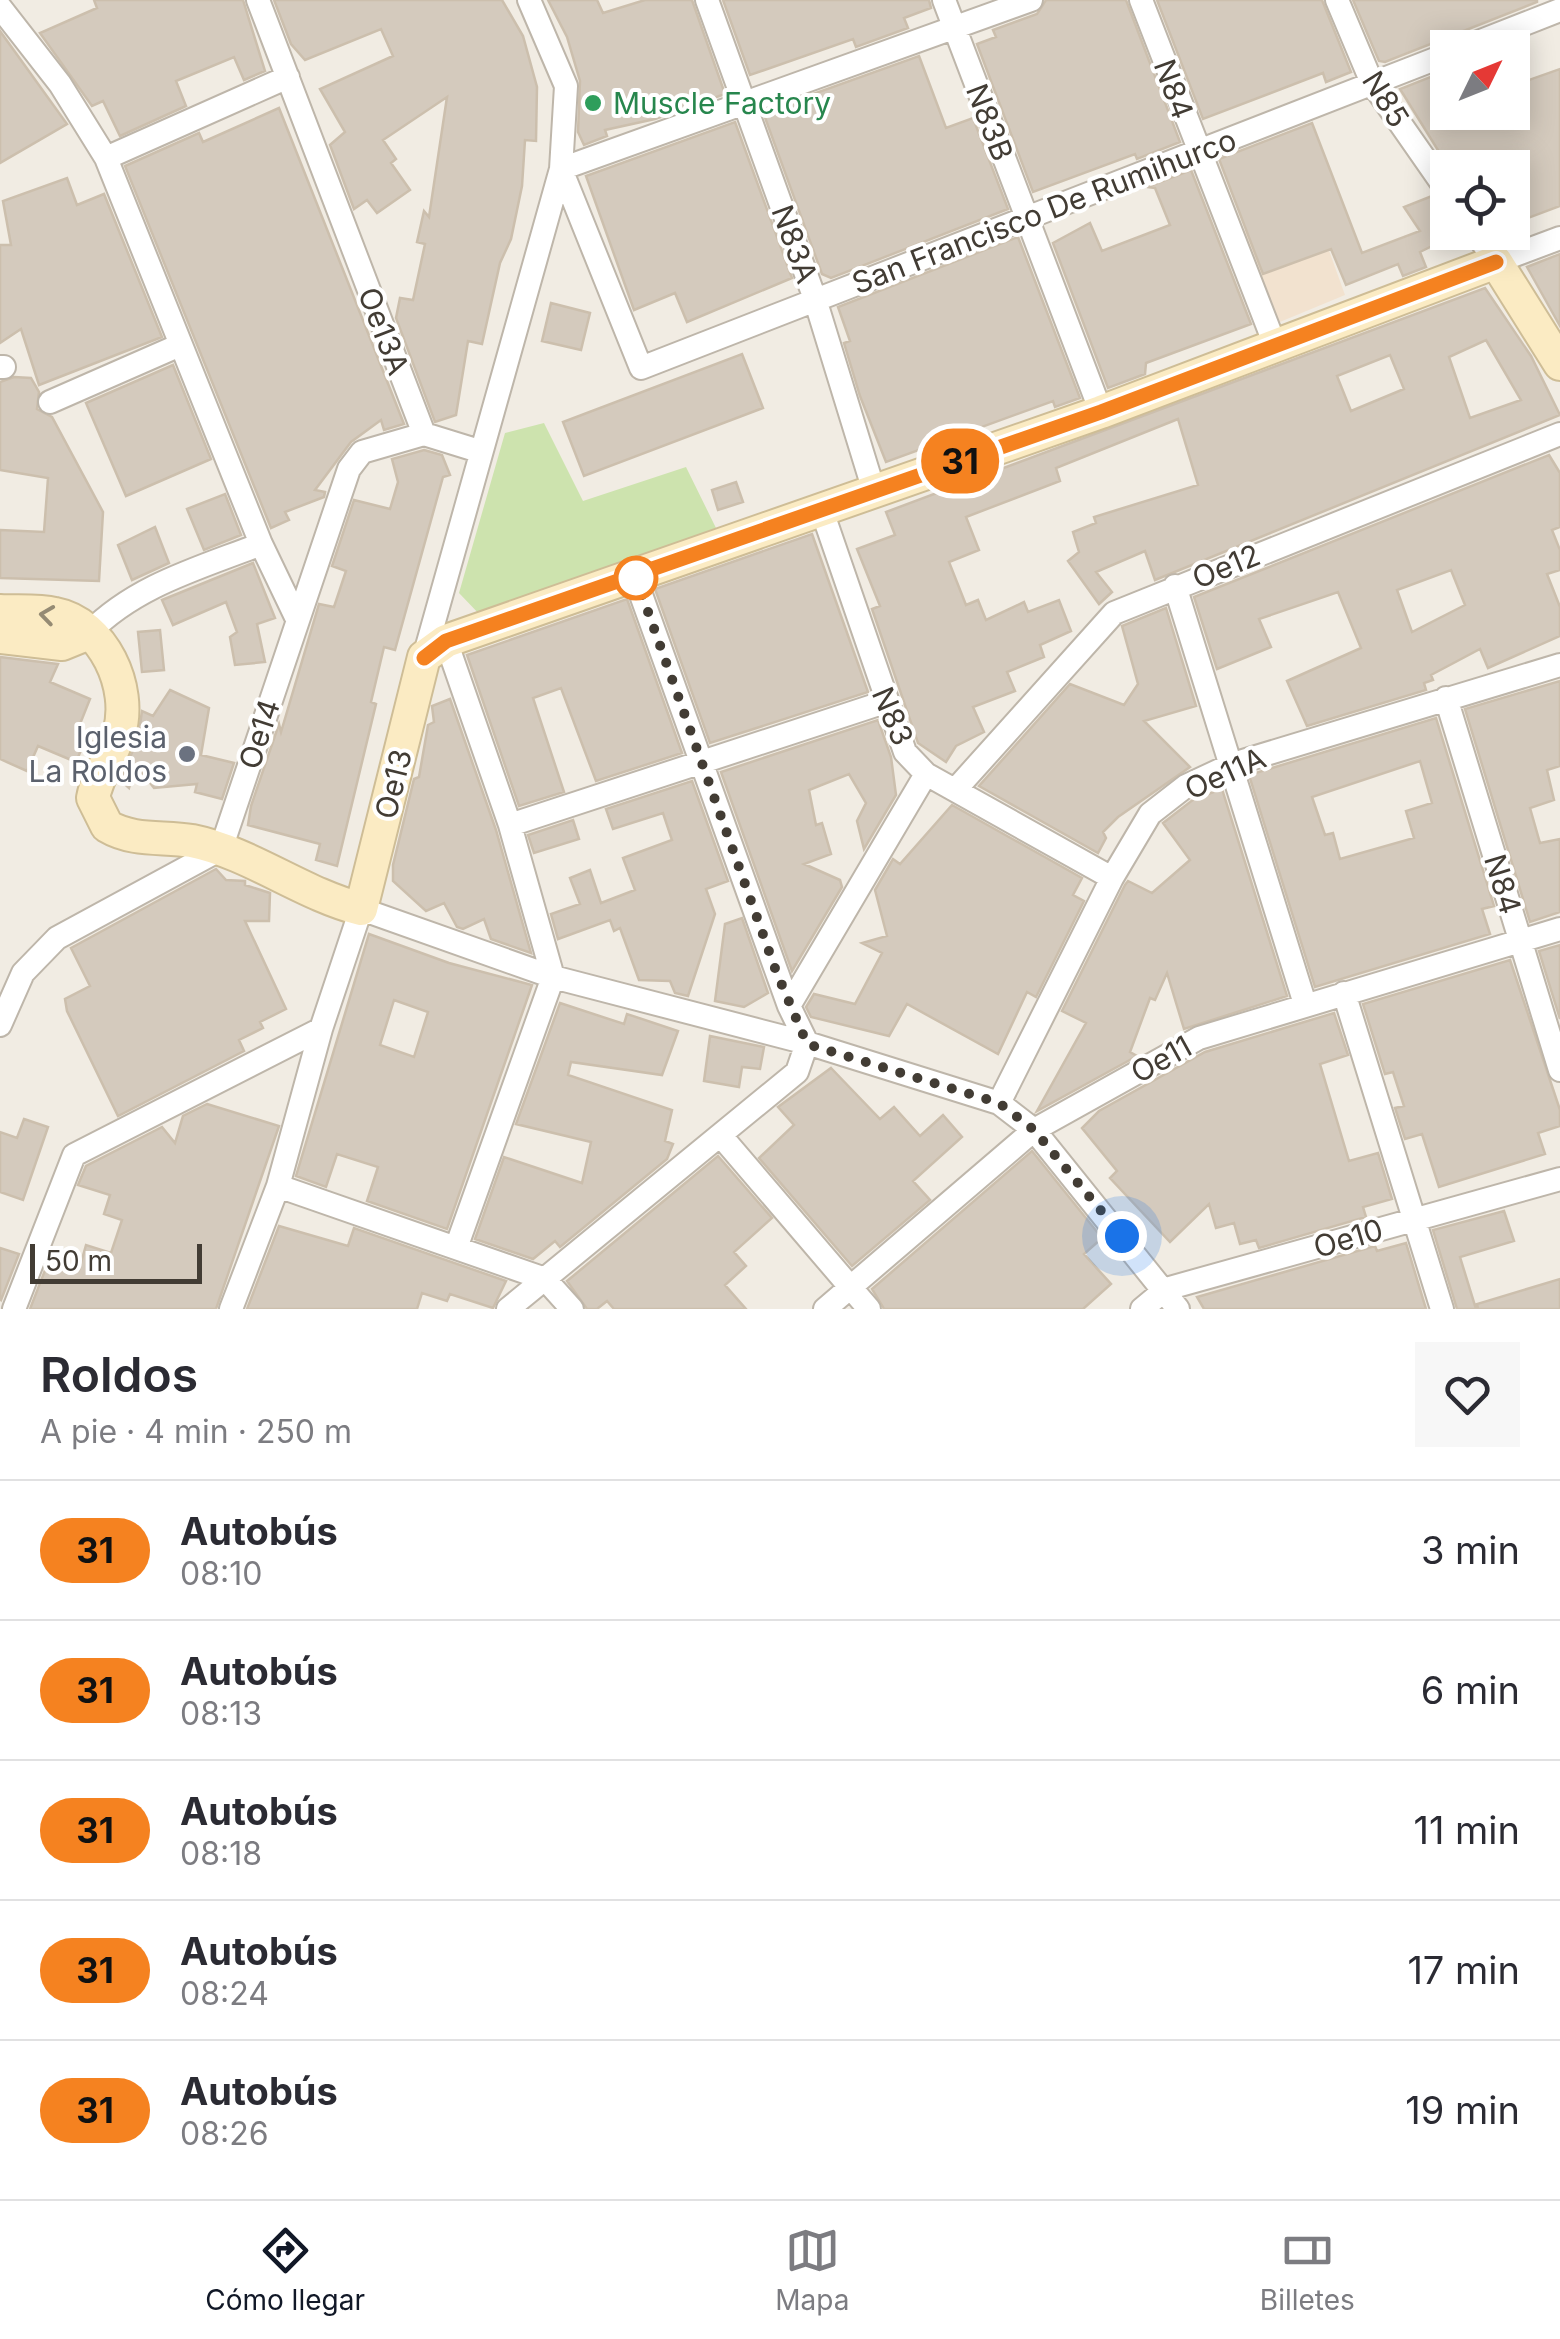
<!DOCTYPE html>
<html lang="es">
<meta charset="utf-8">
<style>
body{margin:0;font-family:Inter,sans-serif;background:#f7f7f7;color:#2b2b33;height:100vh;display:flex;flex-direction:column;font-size:38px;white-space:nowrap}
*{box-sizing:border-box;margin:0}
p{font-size:32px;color:#7c7c81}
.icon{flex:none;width:55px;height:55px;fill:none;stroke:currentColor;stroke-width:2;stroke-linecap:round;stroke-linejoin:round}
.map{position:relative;height:1309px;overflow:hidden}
.panel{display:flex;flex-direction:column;background:#fff;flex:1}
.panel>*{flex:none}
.badge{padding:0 20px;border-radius:32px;font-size:35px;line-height:65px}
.needle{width:65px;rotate:47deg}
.fabs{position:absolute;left:1430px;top:30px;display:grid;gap:20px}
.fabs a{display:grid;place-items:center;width:100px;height:100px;border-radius:0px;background:#fff;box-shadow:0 5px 25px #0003;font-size:50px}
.scale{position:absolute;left:30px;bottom:25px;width:172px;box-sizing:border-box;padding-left:10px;border:5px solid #423c34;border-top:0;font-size:28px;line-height:35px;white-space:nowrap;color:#423c34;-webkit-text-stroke:8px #fff;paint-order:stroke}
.you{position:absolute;width:50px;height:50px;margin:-25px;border:8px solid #fff;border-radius:50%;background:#1a73e8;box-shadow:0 0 0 15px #1a73e833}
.map>.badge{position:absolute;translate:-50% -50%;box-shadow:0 0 0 5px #fff}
.round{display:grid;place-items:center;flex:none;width:105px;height:105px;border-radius:0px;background:#f7f7f7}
.summary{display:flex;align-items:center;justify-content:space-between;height:170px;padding:0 40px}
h1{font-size:48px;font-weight:600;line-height:75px}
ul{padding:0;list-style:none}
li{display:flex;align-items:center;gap:30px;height:140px;padding:0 40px;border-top:2px solid #e1e1e2}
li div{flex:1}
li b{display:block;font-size:38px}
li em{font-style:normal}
li .badge{min-width:110px;font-weight:700;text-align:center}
.tabs{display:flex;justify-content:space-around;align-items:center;height:140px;border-top:2px solid #e1e1e2;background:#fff;font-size:28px;color:#7c7c81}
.tabs a{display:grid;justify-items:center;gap:5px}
.tabs .selected{color:#111827}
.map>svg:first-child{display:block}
</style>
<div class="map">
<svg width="1560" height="1309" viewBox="0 0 1560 1309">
<rect width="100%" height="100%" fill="#f1ece3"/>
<path fill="#f2e2cf" d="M1313,206L1345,295L1275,324L1237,233Z"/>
<path fill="#cde3ae" d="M544,423L583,501L686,467L716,528L483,618L459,593L505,433Z"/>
<path fill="#d4cabd" stroke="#ccbfad" stroke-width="2.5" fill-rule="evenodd" d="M94,0H243L265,71L244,80L234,57L176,81L186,106L120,136L103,101L92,106L40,33L97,8Z
M274,0H502L523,36L537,87L536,141L525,140L522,186L511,239L500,263L482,344L468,341L456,415L435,422L396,318L400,298L413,300L425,244L417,242L424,211L429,217L447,97L383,140L396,159L391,163L410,190L377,213L367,200L354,209L330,145L345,132L320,89L393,56L381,29L305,60L291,44Z
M548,0H597L603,13L645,0H692L725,94L655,119L605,130L607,136L584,145L578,132L580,81L567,37Z
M723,0H929L931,8L904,18L908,28L856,47L853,39L750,75Z
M1046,0H1126L1180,142L1137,159L1135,154L1033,192L977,44L996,37L993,30L1037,14Z
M1157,0H1322L1351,72L1326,82L1323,73L1203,119Z
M1353,0H1537V2L1385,62L1379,61Z
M0,31L67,124L0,163Z
M919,56L946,128L973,118L1008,209L831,278L822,274L763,112Z
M1560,69V206L1512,224V168H1449L1400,89L1448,70V112H1512V86Z
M279,108L404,424L384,430L381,420L351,442L315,490L325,492L324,497L285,512L289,520L271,528L125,166L199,133L203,142Z
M735,122L792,278L687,322L675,293L634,310L586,176Z
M1312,123L1362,253L1420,231L1404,207L1432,196L1443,206L1448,238L1420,252L1426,267L1403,276L1398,264L1346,285L1331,249L1263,274L1219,159Z
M1191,170L1251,324L1146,363L1145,374L1108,388L1053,243L1090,223L1102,251L1170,225L1155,188L1147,187Z
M67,178L77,205L104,194L162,337L39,385L21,329L0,343V245H11L3,201Z
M1018,237L1080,398L1055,407L1053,401L886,462L860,396L844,343L850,341L838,307Z
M1560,254V326L1527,267Z
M1485,288L1531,356L1560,415L1155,580L1145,551L1096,572L1112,592L1099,604L1068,561L1079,552L1073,532L1096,523L1094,517L1198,485L1178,419L1056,468L1060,481L966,517L979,550L949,562L966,605L978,600L986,620L1024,602L1028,612L1059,600L1071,631L1040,645L1044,657L1007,672L1015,691L973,707L984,732L956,746L946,762L918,743L872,609L880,606L857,549L895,535L886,512ZM1486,340L1521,400L1470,418L1449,357ZM1390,355L1404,389L1351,411L1337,376Z
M551,303L590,313L581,350L542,341Z
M742,354L763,408L584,476L563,422Z
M173,365L211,459L126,496L86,403Z
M14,377L31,378L39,392L37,409L52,417L103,512L99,581L0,578V530L44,532L48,478L0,470V382Z
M424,450L442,455L450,475L443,477L395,650L384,647L371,702L376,704L337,866L316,860L320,844L248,825L251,806L279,724L281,732L319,604L334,607L346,571L332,566L354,500L390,509L398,482L392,459Z
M1549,455L1560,473V527L1552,530L1560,550V570L1547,574L1560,607V636L1488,668L1480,649L1431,675L1433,680L1424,683L1426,690L1307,726L1287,681L1361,648L1338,592L1259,619L1271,647L1217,669L1194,597ZM1451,570L1465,605L1412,632L1397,590Z
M736,482L743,502L718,510L712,490Z
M225,494L241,535L204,550L187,509Z
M155,527L169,563L132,580L118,545Z
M812,534L868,692L710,743L655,589Z
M253,563L275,618L257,624L265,662L235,665L230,637L237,632L226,602L173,625L162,600Z
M627,599L682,753L596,781L561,688L533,698L564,792L519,806L467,655Z
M1166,608L1196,706L1144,721L1190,767L1118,817L1103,832L1106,838L1098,853L979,786L1070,684L1124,705L1138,684L1122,626Z
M160,630L164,670L142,672L138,632Z
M0,657L58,664L50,682L90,699L76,734L94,742L91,750L84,743L76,762L38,746L27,771L0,759Z
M1560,681V766L1547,770L1554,800L1530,808L1540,843L1560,839V912L1530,922L1465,709Z
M170,690L209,708L201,755L234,763L222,799L195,792L197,784L154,788L136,765L129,788L120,780L138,739L142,711L153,716Z
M450,699L496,830L531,953L491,939L484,919L463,929L457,927L444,903L426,911L393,881V865L414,779L419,777L428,725L434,722L432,706Z
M1436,718L1494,906L1482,909L1490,934L1315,987L1249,775ZM1420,761L1432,803L1406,811L1414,838L1340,859L1333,833L1325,835L1312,797Z
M878,720L891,757L896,795L864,849L857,821L866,803L849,774L809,790L816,825L822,823L831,854L804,864L840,880L842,887L792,971L721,772Z
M692,781L728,881L706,889L715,914L688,996L675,993L670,981L639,980L620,928L614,931L610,920L558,939L551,914L580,904L570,878L590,870L601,903L635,890L623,858L672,840L663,813L613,829L606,809Z
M1222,789L1287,996L1184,1029L1167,973L1155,1000L1150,998L1130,1052L1137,1056L1037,1111L1086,1023L1062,1011L1125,885L1128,881L1152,893L1190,860L1163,823L1194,799Z
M952,805L1082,878L1073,895L1084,901L1036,997L1027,992L998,1054L907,1004L889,1036L811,1017L806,1007L814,994L855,1004L882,953L862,943L887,936L875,890L893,859L900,864Z
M573,820L579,839L534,853L528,835Z
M216,869L226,880L245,881V885L270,893L269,921H245L286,1009L260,1022L263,1028L239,1040L244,1051L118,1116L67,1011L65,999L90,986L71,948Z
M742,918L768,993L744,1007L715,1001L725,924Z
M369,934L449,963L532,985L447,1229L367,1201L378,1167L337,1154L326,1187L296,1176ZM394,1000L428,1012L414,1057L380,1045Z
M1560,945V1019L1539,951Z
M1510,960L1560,1110V1126L1538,1133L1545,1154L1439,1187L1422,1134L1405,1139L1395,1108L1404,1106L1393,1072L1385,1074L1363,1004Z
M560,1003L624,1024L627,1014L678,1031L662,1075L571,1062L568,1075L672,1110L665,1141L673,1144L667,1159L560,1247L555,1241L533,1259L475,1239L504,1157L582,1183L591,1142L516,1124Z
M1334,1013L1348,1055L1320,1064L1349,1161L1378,1153L1392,1199L1363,1207L1366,1217L1259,1248L1256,1240L1240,1244L1234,1223L1216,1228L1209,1204L1170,1242L1110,1178L1117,1171L1082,1128L1099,1111L1205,1052Z
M710,1036L764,1047L760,1069L742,1067L739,1087L704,1081Z
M831,1068L880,1119L894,1107L920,1136L943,1115L962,1137L913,1181L930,1200L852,1266L759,1158L794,1125L778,1107Z
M207,1104L279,1126L216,1309H30L49,1260L79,1270L86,1245L111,1253L122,1220L104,1214L110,1195L78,1185L86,1166L162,1127L175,1143L183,1116Z
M24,1119L48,1127L23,1200L0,1192V1132L17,1138Z
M1032,1151L1102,1238L1084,1254L1111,1284L1083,1309H884L872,1289Z
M718,1156L772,1218L734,1252L746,1266L725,1285L746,1309H614L607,1301L597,1309H587L567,1281Z
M1504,1211L1514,1241L1460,1257L1476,1309H1457L1433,1230Z
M279,1226L348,1246L354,1228L506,1281L493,1308L450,1294L447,1301L422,1293L417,1309H247Z
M1406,1243L1426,1309H1204L1197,1297L1375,1246L1377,1251Z
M0,1248L19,1254L1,1300L0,1299Z
M1560,1279V1309H1478L1477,1304Z"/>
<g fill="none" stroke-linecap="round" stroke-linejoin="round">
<g stroke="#beb6aa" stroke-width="26">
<path id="minor" d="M258,0L424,434
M707,0L815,299L874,491
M944,0L1101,412
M1141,0L1275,345
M1337,0L1372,83L1448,192
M0,7L60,84L106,158L261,544L297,619
M1463,48L1560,10
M106,158L288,77
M561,169L641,368L1448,54
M561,169L1031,0
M1475,232L1496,262L1560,238
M0,367H4
M50,402L180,345
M424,434L479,451
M821,508L905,752L926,774L1112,878
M1175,586L1305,1004
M89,633C136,585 200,568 261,544
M446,641L510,825L553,977L456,1248
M424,657L561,169L566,86L529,0
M1446,698L1560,1070
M956,789L1114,613L1560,434
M510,825L885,702
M1344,993L1442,1309
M789,1006L926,774
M0,1025L23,973L57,938L221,849L349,469L362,452L424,434
M999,1103L1112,878L1150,814L1186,786L1233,764L1560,665
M721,1136L869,1309
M278,1186L545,1279L572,1309
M14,1309L74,1155L321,1029
M231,1309L278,1186L321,1029L361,909L553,977L807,1043L999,1103L1034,1130L1178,1309
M508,1309L797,1072L807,1043L789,1006L635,578
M825,1309L1034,1130L1199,1038L1560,929
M1142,1309L1166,1289L1560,1179"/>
</g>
<g stroke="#cebd96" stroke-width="36">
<path id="secondary" d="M0,611C18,612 38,610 55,614C103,623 133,688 119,733C113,755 97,775 93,798L107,826C134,842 163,836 192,841C251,853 302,894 361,909L424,657L446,641L1101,412L1496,262L1560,364
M0,637L62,644L89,633"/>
</g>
<use href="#minor" stroke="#fff" stroke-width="22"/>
<use href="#secondary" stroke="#fbebc3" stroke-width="32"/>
</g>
<defs><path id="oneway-chevron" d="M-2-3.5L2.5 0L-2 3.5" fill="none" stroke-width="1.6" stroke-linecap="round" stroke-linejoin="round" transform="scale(2.5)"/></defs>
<use stroke="#958b74" href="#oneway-chevron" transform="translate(47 615) rotate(-172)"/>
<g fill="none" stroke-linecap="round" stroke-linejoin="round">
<g stroke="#fff" stroke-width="22">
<path id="line" d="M424,658L446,641L1101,412L1496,262"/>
</g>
<use href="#line" stroke="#f58220" stroke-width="15"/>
<path stroke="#423c34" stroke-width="10" stroke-dasharray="0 18" d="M636,578L776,971L807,1044L999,1103L1034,1130L1122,1236"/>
</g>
<circle fill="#2e9e5b" stroke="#fff" stroke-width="4" cx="593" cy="103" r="10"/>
<circle fill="#fff" stroke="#f58220" stroke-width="5" cx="636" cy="578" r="20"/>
<circle fill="#6b7280" stroke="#fff" stroke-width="4" cx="187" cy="754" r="10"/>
<g text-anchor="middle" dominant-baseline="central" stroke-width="8" stroke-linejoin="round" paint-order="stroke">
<g font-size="30" fill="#423c34" stroke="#fff">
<text transform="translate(1174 89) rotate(70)">N84</text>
<text transform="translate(1386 99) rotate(58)">N85</text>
<text transform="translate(990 122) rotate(69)">N83B</text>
<text transform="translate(1044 211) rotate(-21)">San Francisco De Rumihurco</text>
<text transform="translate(795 244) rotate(70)">N83A</text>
<text transform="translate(384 331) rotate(69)">Oe13A</text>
<text transform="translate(1226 566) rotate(-22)">Oe12</text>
<text transform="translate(893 716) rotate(67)">N83</text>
<text transform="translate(259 734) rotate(-72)">Oe14</text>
<text transform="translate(1225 773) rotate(-24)">Oe11A</text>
<text transform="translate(393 784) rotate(-76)">Oe13</text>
<text transform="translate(1503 884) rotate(73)">N84</text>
<text transform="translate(1161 1059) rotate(-29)">Oe11</text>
<text transform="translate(1348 1238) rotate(-16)">Oe10</text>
</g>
<g font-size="30" fill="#27864d" stroke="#fff" text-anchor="start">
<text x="613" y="103">Muscle Factory</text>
</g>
<g font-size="30" fill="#5b616d" stroke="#fff" text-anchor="end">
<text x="167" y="737">Iglesia<tspan x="167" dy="34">La Roldos</tspan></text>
</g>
</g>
</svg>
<div class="fabs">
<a><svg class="needle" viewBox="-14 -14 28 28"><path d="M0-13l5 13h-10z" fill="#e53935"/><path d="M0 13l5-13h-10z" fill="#7c7c81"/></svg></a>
<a><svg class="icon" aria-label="locate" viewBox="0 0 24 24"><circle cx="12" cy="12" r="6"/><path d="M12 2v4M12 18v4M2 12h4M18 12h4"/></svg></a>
</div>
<div class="scale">50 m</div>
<div class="you" style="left:1122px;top:1236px"></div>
<b class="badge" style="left:960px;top:461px;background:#f58220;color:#111">31</b>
</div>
<section class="panel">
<div class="summary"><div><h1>Roldos</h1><p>A pie · 4 min · 250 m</p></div><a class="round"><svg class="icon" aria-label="heart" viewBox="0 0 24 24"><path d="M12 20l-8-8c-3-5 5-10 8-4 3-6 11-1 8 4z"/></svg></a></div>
<ul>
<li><span class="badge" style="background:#f58220;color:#111">31</span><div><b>Autobús</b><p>08:10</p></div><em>3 min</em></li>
<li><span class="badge" style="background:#f58220;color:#111">31</span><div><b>Autobús</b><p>08:13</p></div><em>6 min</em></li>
<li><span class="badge" style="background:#f58220;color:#111">31</span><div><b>Autobús</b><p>08:18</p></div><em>11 min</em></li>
<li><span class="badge" style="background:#f58220;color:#111">31</span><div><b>Autobús</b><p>08:24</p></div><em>17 min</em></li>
<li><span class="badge" style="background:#f58220;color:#111">31</span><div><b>Autobús</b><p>08:26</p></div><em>19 min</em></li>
</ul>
</section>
<nav class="tabs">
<a class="selected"><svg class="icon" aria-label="directions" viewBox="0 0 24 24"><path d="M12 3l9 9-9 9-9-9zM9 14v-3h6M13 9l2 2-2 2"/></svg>Cómo llegar</a>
<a><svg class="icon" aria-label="map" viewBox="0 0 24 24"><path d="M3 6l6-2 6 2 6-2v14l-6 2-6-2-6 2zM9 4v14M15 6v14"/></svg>Mapa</a>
<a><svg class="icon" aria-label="tickets" viewBox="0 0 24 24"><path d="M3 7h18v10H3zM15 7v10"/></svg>Billetes</a>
</nav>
